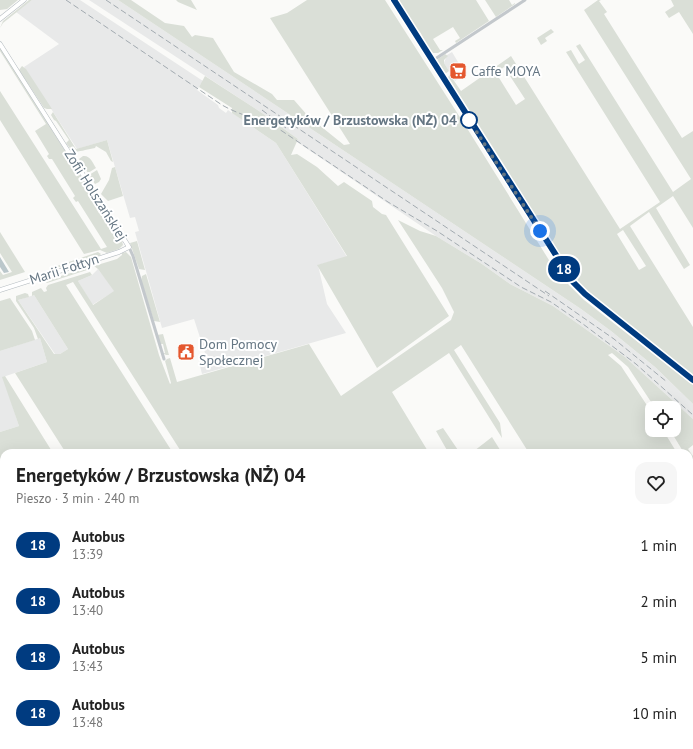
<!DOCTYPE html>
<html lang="pl">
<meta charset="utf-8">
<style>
body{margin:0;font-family:"PT Sans",sans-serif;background:#f6f6f6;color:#222;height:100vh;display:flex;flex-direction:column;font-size:15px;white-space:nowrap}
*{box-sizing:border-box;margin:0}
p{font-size:13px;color:#767676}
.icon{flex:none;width:22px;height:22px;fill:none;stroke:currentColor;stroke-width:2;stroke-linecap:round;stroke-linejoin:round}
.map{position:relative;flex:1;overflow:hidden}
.panel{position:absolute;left:0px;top:449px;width:693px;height:300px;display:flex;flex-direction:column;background:#fff;border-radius:12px 12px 0 0;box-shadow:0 4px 16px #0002}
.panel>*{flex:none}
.badge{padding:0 8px;border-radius:13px;font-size:14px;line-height:26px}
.buttons{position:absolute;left:645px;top:401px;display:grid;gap:8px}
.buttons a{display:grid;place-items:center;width:36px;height:36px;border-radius:8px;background:#fff;box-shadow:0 4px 16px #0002;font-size:20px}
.you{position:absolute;width:20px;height:20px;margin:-10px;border:3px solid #fff;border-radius:50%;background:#1a73e8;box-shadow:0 0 0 6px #1a73e833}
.map>.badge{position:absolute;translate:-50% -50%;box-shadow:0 0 0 2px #fff}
.round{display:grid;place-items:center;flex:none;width:42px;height:42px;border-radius:12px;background:#f6f6f6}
.overview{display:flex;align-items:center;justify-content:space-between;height:68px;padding:0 16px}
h1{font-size:19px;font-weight:700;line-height:30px}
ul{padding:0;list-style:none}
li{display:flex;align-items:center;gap:12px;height:56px;padding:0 16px}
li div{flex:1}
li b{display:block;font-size:15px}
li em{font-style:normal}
li .badge{min-width:44px;font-weight:700;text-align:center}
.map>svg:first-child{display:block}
</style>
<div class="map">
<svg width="693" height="749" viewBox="0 0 693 749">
<rect width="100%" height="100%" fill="#fafaf8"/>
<path fill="#e8e9e9" d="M32,0H80L203,81L197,90L218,105L219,108L226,113L228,110L276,143L347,257L318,265L327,304L346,333L202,374L199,362L207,359L194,319L162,328L135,232L139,231L135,217L130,218L107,140L77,149L24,67L59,44L16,12Z
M89,0H118L581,309L611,331L655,367L693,404V419L625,357L553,306L510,284L482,264L436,236L297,142L298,139L262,113Z
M452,52L461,67L462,66L467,73L455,81L444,63L447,55Z
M98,269L115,291L92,305L78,281L92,275Z
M34,295L68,349L60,354H55L18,300Z
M40,338L47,362L3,377L19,426L0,432V351Z"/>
<path fill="#dadfd7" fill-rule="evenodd" d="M0,0H18L7,9L0,10Z
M29,0H32L3,23L0,28L3,21Z
M118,0H131L165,23L184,26L192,37L195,35L213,38L234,72L272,94L277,100H294L308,116L344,145L350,144L270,18L287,13L307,0H385L470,133L557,273L584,300L693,385V404L655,367L611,331L581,309Z
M176,0H191L197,10L178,2Z
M397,0H476L489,21L456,43L455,41L460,38L453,27L433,39L440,50H443L438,53H433L429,49L420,32L414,26L413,27Z
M485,0H509L512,5L515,3V4L496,17Z
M598,0H601L599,1L607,12L604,14L682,138L693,131V228L673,196L656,208L690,265L684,269L649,212L630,226L693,327V375L599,301L584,288L567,269L568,264L564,266L447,80V78L450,75L461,91L511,56L620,229L660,202L566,52L571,50L579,64L585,60L576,46L580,44L673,192L691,179L584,10ZM504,67L525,99L516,105L496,73ZM623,230L646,266L639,270L617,234Z
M671,0H693V34L679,12L669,18L665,12L674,6Z
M551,29L554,32L545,38L547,41L541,45L537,38Z
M0,48L122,241L123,245L119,249L107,253L100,250L84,254L0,120V91L101,249L107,247L78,201L76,202L73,198L75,196L52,159H49L47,156L49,154L35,131L46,124L0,51Z
M445,54L448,56L444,60V63L449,71L445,74L436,63L438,59Z
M22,66L26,69L52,109H47L44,108L19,70Z
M205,76L262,113L298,139L291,155L297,154L317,167L338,186L344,182L372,201L373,207L382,214L386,215L449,316L377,368L317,265L347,256L276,143L232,113V108L199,87Z
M53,112L76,149L107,140L113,162L111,161L106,152L96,146L95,148C87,149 78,153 72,151L66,143L69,140L56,121L54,120L51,115Z
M83,156C90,155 93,163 96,168L88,173L79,159Z
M115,167L123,196L108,201L101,194L109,180L112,168Z
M97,170L101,179L99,182L95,184L89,175Z
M398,220L420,231L436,236L482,264L510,284L553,306L625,357L693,419V445L688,449L693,456V467L689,461V453H684L670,430H674V408H655L628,367L612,353L608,355L621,366L652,413V430H663L677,453H529L461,345L454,350L500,423L502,438L449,353L392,392L429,453H182L73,282L66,285L173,453H66L15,373L47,362L40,338L38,339L34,328L16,301V296L25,293L28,294L29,297L18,300L54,354H60L68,349L34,295L32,296V292L41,288L44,292L47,291L46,288L48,285L90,272L92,275L78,281L93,305L114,291L98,269L94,266L117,259L122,255V253L126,252L131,257L159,355L170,384L171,383L165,361L167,359L170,358L177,382L309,344L341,396L451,320L454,312L442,288Z
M0,232L25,272L0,280V271L3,275L12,272L0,253Z
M137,241L145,270L139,269L130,243Z
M98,252L101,254L99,256L62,268L57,266Z
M91,267L87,270L47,283L44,281Z
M146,274L160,322L154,321L141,281L142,276Z
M10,298L32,331L35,340L0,351V301Z
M163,334L169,355H166L163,353H165L163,344H160L157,335Z
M5,376L53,453H4V662L0,665V432L19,426L2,377Z
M443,428L460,453H447L448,452L436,431Z
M492,437L502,453H476L474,451Z
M689,473L693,480V688L689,683Z
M4,664V745H132L126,749H0V667Z
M689,736L693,743V749H573L571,745H689Z
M148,745H236L239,749H151Z"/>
<path fill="#bbc7cb" d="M0,257L9,272L4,273L0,267Z"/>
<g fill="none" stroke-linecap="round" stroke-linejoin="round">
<path stroke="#bbc7cb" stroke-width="1" d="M689,606L693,603
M604,749L608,745"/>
<g stroke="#b3babf" stroke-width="5">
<path id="secondary" d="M394,0L573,282L585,294L693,380
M0,19L24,0
M0,44L129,247L119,252L0,290"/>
</g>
<path stroke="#c3c8cc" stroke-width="3" d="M432,61L525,0
M129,247L133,256L164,359
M0,665L4,663"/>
<use href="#secondary" stroke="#fff" stroke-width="4"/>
<path stroke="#a2aab0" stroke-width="1" stroke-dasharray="6 3" stroke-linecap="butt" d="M66,0L222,105C241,116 263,120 282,131L388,202L437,231L521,287L551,302L583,324L636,364L693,415
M106,0L549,296
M262,110L286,128
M545,291L614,339L667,382"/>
</g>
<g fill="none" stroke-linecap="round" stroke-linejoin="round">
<g stroke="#fff" stroke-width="9">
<path id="line" d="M394,0L573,282L585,294L693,380"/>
</g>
<use href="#line" stroke="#003b80" stroke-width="6"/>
<path stroke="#657683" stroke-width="4" stroke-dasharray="0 7.2" d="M469,120L540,231"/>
</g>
<defs>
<g id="supermarket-square" transform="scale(0.9)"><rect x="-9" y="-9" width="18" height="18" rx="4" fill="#e4572e" stroke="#fff"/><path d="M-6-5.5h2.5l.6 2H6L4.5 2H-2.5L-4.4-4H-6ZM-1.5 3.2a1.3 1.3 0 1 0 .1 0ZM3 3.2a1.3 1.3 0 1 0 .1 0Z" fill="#fff"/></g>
<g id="civic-square" transform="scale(0.9)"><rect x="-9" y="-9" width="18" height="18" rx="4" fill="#e4572e" stroke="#fff"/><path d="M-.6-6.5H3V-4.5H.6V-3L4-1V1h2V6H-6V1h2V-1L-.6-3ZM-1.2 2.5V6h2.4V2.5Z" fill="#fff"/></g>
</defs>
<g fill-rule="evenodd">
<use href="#supermarket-square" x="458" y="71"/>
<use href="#civic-square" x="186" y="352"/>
</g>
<circle fill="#fff" stroke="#003b80" stroke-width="2" cx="469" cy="120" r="8"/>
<g text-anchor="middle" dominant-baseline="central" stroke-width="4" stroke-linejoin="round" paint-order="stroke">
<g font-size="14" fill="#657683" stroke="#fff" text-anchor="start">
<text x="471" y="71">Caffe MOYA</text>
<text x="199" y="344">Dom Pomocy<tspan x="199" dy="16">Społecznej</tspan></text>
</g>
<g font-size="14" font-weight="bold" fill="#657683" stroke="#fff" text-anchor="end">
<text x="457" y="120">Energetyków / Brzustowska (NŻ) 04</text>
</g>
<g font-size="14" fill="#657683" stroke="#fff">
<text transform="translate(96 195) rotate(58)">Zofii Holszańskiej</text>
<text transform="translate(64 269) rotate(-18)">Marii Fołtyn</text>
</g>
</g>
</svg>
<div class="buttons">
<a><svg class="icon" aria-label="locate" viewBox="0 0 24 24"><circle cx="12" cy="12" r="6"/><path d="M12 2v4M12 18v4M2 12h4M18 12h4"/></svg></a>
</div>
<div class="you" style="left:540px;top:231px"></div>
<b class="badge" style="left:564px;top:269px;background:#003b80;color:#fff">18</b>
<section class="panel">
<div class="overview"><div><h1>Energetyków / Brzustowska (NŻ) 04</h1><p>Pieszo · 3 min · 240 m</p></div><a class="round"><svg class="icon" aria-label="heart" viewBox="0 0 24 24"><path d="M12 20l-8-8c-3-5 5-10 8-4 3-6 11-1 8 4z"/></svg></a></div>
<ul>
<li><span class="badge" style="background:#003b80;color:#fff">18</span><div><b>Autobus</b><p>13:39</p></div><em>1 min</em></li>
<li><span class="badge" style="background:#003b80;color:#fff">18</span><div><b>Autobus</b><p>13:40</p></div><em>2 min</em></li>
<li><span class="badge" style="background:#003b80;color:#fff">18</span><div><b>Autobus</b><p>13:43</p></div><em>5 min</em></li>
<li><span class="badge" style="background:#003b80;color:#fff">18</span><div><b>Autobus</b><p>13:48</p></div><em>10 min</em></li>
</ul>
</section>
</div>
